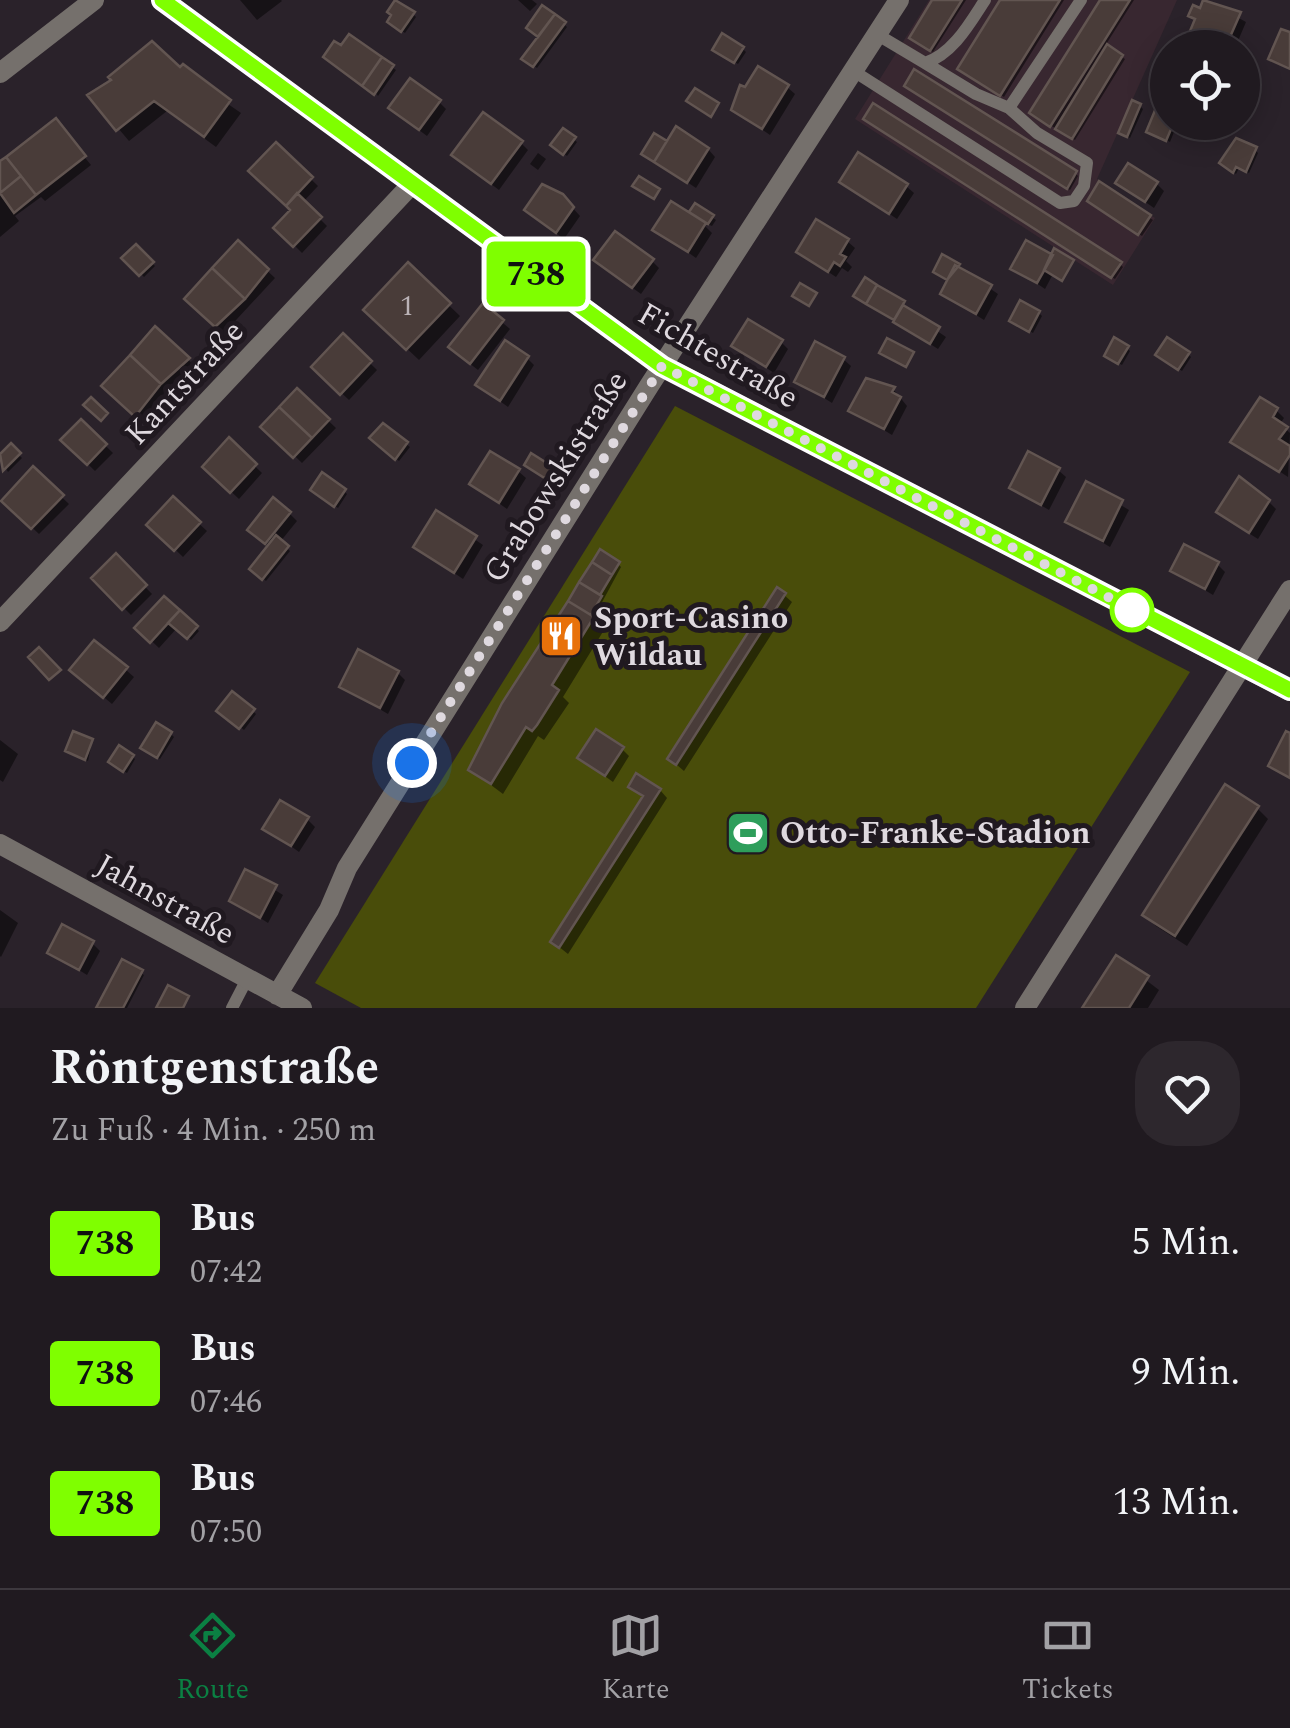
<!DOCTYPE html>
<html lang="de">
<meta charset="utf-8">
<style>
body{margin:0;font-family:Spectral,serif;background:#2d272d;color:#f1f3f6;height:100vh;display:flex;flex-direction:column;font-size:38px;white-space:nowrap}
*{box-sizing:border-box;margin:0}
p{font-size:32px;color:#a2a1a5}
.icon{flex:none;width:55px;height:55px;fill:none;stroke:currentColor;stroke-width:2;stroke-linecap:round;stroke-linejoin:round}
.map{position:relative;height:1008px;overflow:hidden}
.sheet{display:flex;flex-direction:column;background:#201a20;flex:1}
.sheet>*{flex:none}
.badge{padding:0 20px;border-radius:8px;font-size:35px;line-height:65px}
.tools{position:absolute;left:1150px;top:30px;display:grid;gap:20px}
.tools a{display:grid;place-items:center;width:110px;height:110px;border-radius:50%;background:#201a20;box-shadow:0 5px 25px #0003,0 0 0 2px #3d383e;font-size:50px}
.you{position:absolute;width:50px;height:50px;margin:-25px;border:8px solid #fff;border-radius:50%;background:#1a73e8;box-shadow:0 0 0 15px #1a73e833}
.map>.badge{position:absolute;translate:-50% -50%;box-shadow:0 0 0 5px #fff}
.round{display:grid;place-items:center;flex:none;width:105px;height:105px;border-radius:40px;background:#2d272d}
.headline{display:flex;align-items:center;justify-content:space-between;height:170px;padding:0 50px}
h1{font-size:48px;font-weight:700;line-height:75px}
ul{padding:0;list-style:none}
li{display:flex;align-items:center;gap:30px;height:130px;padding:0 50px}
li div{flex:1}
li b{display:block;font-size:38px}
li em{font-style:normal}
li .badge{min-width:110px;font-weight:700;text-align:center}
.tabs{display:flex;justify-content:space-around;align-items:center;height:140px;border-top:2px solid #3d383e;background:#201a20;font-size:28px;color:#a2a1a5}
.tabs a{display:grid;justify-items:center;gap:5px}
.tabs .active{color:#0b8043}
.map>svg:first-child{display:block}
</style>
<div class="map">
<svg width="1290" height="1008" viewBox="0 0 1290 1008">
<rect width="100%" height="100%" fill="#2a222a"/>
<path fill="#382730" d="M929,0H1177L1097,179L1155,218L1113,285L855,119Z"/>
<path fill="#494d0a" d="M675,406L1190,672L976,1008H361L315,983Z"/>
<path fill="#0007" d="M240,0H281L282,1L257,20Z
M518,0H532L537,4L530,11Z
M935,0H966L933,52L915,41Z
M1003,0H1064L1004,97L964,71Z
M1103,0H1134L1105,46L1125,59L1075,140L1035,116Z
M1206,0L1246,22L1235,48L1209,47L1193,30L1197,21L1191,16L1202,11Z
M413,14L416,17L405,33L393,24Z
M564,24L567,27L537,68L525,59Z
M350,38L396,70L378,96L342,49Z
M743,49L746,52L738,64L718,52Z
M180,71L241,113L216,147L167,111L129,141L90,95Z
M1168,84V122H1178L1170,142L1149,131Z
M787,87L795,94L770,135L734,110L745,91Z
M910,89L1075,173L1078,176L1070,190Z
M439,102L446,109L427,136L399,115Z
M1140,106L1143,109L1130,138L1124,135Z
M55,121L91,165L45,201L41,197L15,216L19,221L0,237V164Z
M869,122L1120,264L1123,267L1115,279Z
M563,131L577,142L567,156L557,148Z
M521,143L528,150L499,190L462,162Z
M666,143L708,149L715,157L696,188L660,164Z
M276,145L318,186L303,202L327,226L302,253L277,228L294,210Z
M1255,150L1258,153L1249,173L1239,168L1236,174L1222,163L1227,151Z
M538,153L546,159L538,170L530,164Z
M842,182L906,186L914,193L897,219Z
M1118,183L1157,184L1164,191L1154,208Z
M1100,185L1153,220L1142,236L1093,204Z
M570,205L580,216L564,239L534,217Z
M696,206L716,220L712,226L700,221L712,233L696,258L655,229L690,216Z
M847,241L855,248L846,261L852,267L848,272L842,268L836,277L807,258Z
M238,243L275,278L224,333L187,299Z
M1027,244L1053,274L1045,289L1014,268Z
M136,247L155,266L144,277L125,258Z
M652,261L659,268L641,294L604,267Z
M408,266L460,316L419,360L366,310Z
M957,266L998,294L984,320L943,294L950,281L939,275Z
M860,299L903,303L905,309L946,337L938,349Z
M484,307L510,329L478,370L459,355Z
M1039,313L1042,316L1033,333L1015,323Z
M156,330L196,367L144,422L104,386Z
M343,337L377,370L349,400L314,367Z
M781,342L788,349L774,373L734,346Z
M1127,348L1130,351L1122,365L1110,359Z
M1188,354L1191,357L1182,371L1161,357Z
M527,358L534,365L508,407L478,385Z
M843,359L851,366L832,403L797,381Z
M867,381L894,390L907,406L892,435L851,410Z
M297,391L336,428L302,463L264,426Z
M1276,410L1284,418L1280,424L1290,433L1288,477L1234,441Z
M81,422L113,453L95,471L63,440Z
M384,427L410,447L399,461L372,438Z
M229,441L262,473L239,499L205,467Z
M11,447L22,458L8,472L0,458Z
M33,470L69,504L39,534L4,501Z
M1058,470L1066,477L1049,510L1012,488Z
M518,471L526,478L507,509L472,484Z
M1087,485L1129,510L1110,547L1068,522Z
M344,491L347,494L338,508L316,492Z
M173,500L207,531L183,557L150,525Z
M1269,502L1276,509L1258,539L1226,519Z
M290,514L297,521L280,542L290,551L266,581L252,569L270,547L258,537Z
M437,514L483,545L463,579L416,547Z
M116,557L152,594L131,615L94,578Z
M618,564L621,567L593,619L604,630L563,697L569,703L544,740L538,736L503,794L471,770L579,608L571,600Z
M1217,564L1225,572L1213,595L1173,571Z
M784,595L792,602L684,771L670,759Z
M164,599L199,631L191,640L177,628L159,648L138,628Z
M95,643L134,677L112,704L80,677Z
M398,673L405,680L388,714L342,687Z
M233,694L256,714L244,730L220,710Z
M171,734L174,737L160,759L146,751Z
M0,740L18,754L3,782L0,780Z
M92,742L88,761L68,751Z
M622,749L629,756L613,782L580,758Z
M132,756L135,759L127,773L114,765Z
M631,786L660,790L667,798L568,954L553,942L645,798Z
M1257,808L1268,819L1187,946L1156,926L1145,915Z
M307,819L315,827L299,852L266,828Z
M246,872L283,895L268,923L232,900Z
M0,910L18,923L1,957L0,956Z
M92,943L100,951L87,975L50,952Z
M1117,958L1159,990L1148,1008H1085Z
M123,962L144,975L127,1008H99Z"/>
<path fill="#493c39" stroke="#625551" stroke-width="2.5" d="M395,0L415,12L401,32L387,22L391,15L387,12Z
M932,0H962L930,51L909,38Z
M1000,0H1060L1000,96L957,69Z
M1100,0H1130L1050,127L1029,113Z
M1203,0L1241,12L1226,46L1211,39L1208,44L1190,31L1195,19L1188,16L1193,5L1200,8Z
M542,5L555,14L538,37L526,28Z
M555,14L566,22L533,67L521,59Z
M1281,29L1290,32V69L1268,59Z
M722,33L744,47L734,63L712,50Z
M349,34L382,57L362,86L323,57L334,41L341,45Z
M152,41L180,67L183,64L231,100L204,137L154,101L116,131L87,95L111,80L108,77Z
M1107,44L1123,55L1072,139L1055,129Z
M382,57L394,65L374,95L362,86Z
M758,66L789,85L762,129L731,110L740,85L745,87Z
M914,69L1077,171L1067,189L904,86Z
M410,78L441,100L419,130L388,108Z
M695,88L719,103L711,117L686,101Z
M1132,100L1141,104L1127,137L1118,133Z
M873,103L1122,262L1111,278L863,119Z
M1156,108L1168,113V122H1174L1166,141L1146,132Z
M483,112L523,141L491,184L451,155Z
M56,118L86,156L36,195L6,157Z
M676,126L709,148L687,183L654,162Z
M563,128L576,137L563,155L550,145Z
M654,133L667,141L654,162L641,154Z
M1236,138L1257,147L1246,172L1236,167L1233,173L1219,163Z
M276,142L313,177L286,206L248,171Z
M858,152L908,184L889,214L839,182Z
M6,157L21,176L0,193V161Z
M1128,163L1158,182L1145,202L1115,183Z
M21,176L36,195L14,213L0,193Z
M639,176L660,189L654,199L632,186Z
M1099,181L1151,215L1138,235L1087,201Z
M542,184L563,194L574,207L556,233L524,210Z
M297,193L322,217L293,247L273,228L290,210L286,206Z
M671,201L706,223L688,252L652,230Z
M695,203L714,215L708,224L689,212Z
M816,219L849,239L840,254L846,257L840,266L834,262L828,272L796,252Z
M615,231L654,259L632,288L593,260Z
M238,240L269,269L245,299L212,268Z
M1026,240L1053,255L1037,283L1010,269Z
M136,244L154,262L139,276L121,258Z
M1054,248L1074,260L1062,281L1044,270Z
M942,254L960,264L947,280L933,272Z
M408,262L451,303L406,350L363,310Z
M955,265L992,285L976,314L940,294Z
M212,268L245,299L215,327L184,299Z
M865,277L877,285L866,304L853,296Z
M800,283L817,293L809,306L792,296Z
M877,285L905,301L894,320L866,304Z
M1020,300L1040,311L1029,332L1009,321Z
M483,303L504,320L470,364L448,347Z
M903,305L940,327L930,344L893,322Z
M748,319L783,340L766,367L731,346Z
M155,326L190,358L161,384L130,355Z
M343,333L372,361L340,395L311,367Z
M1114,337L1129,346L1118,364L1104,356Z
M1167,337L1190,352L1178,370L1155,355Z
M887,338L914,352L906,367L879,353Z
M505,340L529,356L500,401L475,385Z
M815,341L845,357L824,397L794,382Z
M130,355L161,384L135,417L101,386Z
M866,378L895,387L892,392L901,397L884,429L848,411Z
M297,388L330,419L312,438L279,407Z
M91,397L108,413L101,421L83,405Z
M1260,397L1278,408L1273,417L1288,427L1279,439L1290,446V455L1279,472L1230,442Z
M279,407L312,438L293,458L260,427Z
M81,419L107,444L87,465L60,440Z
M383,423L408,442L395,460L369,438Z
M229,437L257,464L230,493L202,467Z
M11,443L21,453L3,471L0,454Z
M490,451L520,469L499,503L469,484Z
M1028,451L1060,468L1041,505L1009,488Z
M531,453L553,467L546,479L524,465Z
M33,466L64,495L31,529L1,501Z
M322,472L346,489L334,507L310,490Z
M1239,476L1270,500L1249,533L1216,512Z
M1086,481L1123,500L1103,541L1065,522Z
M173,496L201,522L174,551L146,525Z
M273,497L291,512L265,544L247,530Z
M436,510L477,536L454,573L413,547Z
M276,535L289,546L262,580L249,569Z
M1184,544L1219,562L1205,589L1170,571Z
M600,549L620,562L612,575L592,562Z
M116,553L147,585L122,610L91,578Z
M592,562L612,575L600,595L579,582Z
M579,582L602,596L591,615L568,601Z
M777,587L786,593L676,765L667,759Z
M164,596L180,610L150,643L134,628Z
M568,601L594,617L552,685L559,690L537,725L532,731L526,727L491,784L468,770L502,703Z
M180,610L198,626L187,639L168,623Z
M94,640L128,667L103,698L69,670Z
M39,647L61,670L49,680L28,657Z
M358,649L399,671L380,708L339,687Z
M232,691L255,709L239,729L216,711Z
M156,722L172,732L157,758L140,748Z
M596,729L624,747L605,776L577,758Z
M73,731L93,739L85,760L65,751Z
M1286,731L1290,733V778L1268,766Z
M119,745L134,755L123,772L108,762Z
M636,773L661,789L559,948L550,942L643,796L628,787Z
M1225,784L1259,806L1175,936L1142,915Z
M280,800L309,817L291,846L262,829Z
M245,869L277,885L260,918L229,901Z
M62,924L94,941L79,970L47,953Z
M1116,955L1149,976L1129,1008H1082Z
M122,959L143,970L123,1008H96Z
M168,985L189,996L183,1008H156Z"/>
<g fill="none" stroke-linecap="round" stroke-linejoin="round">
<path stroke="#75706c" stroke-width="12" d="M878,35L925,63C953,54 970,23 985,0
M925,63L976,94L1009,108L1081,0
M855,72L1060,203L1074,201L1084,186L1087,163L1037,133L1009,108
M232,1008L247,979"/>
<path stroke="#75706c" stroke-width="20" d="M162,0L662,365L1290,691
M0,622L412,184
M0,844L302,1008
M277,995L329,910L347,868L649,386L899,0
M1025,1008L1290,590"/>
<path stroke="#75706c" stroke-width="20" d="M0,73L94,0"/>
</g>
<g fill="none" stroke-linecap="round" stroke-linejoin="round">
<g stroke="#fff" stroke-width="22">
<path id="line" d="M162,0L662,366L1290,690"/>
</g>
<use href="#line" stroke="#7fff00" stroke-width="15"/>
<path stroke="#dfd9df" stroke-width="10" stroke-dasharray="0 18" d="M412,763L662,366L1137,612L1132,610"/>
</g>
<defs>
<g id="restaurant-square" transform="scale(2.25)"><rect x="-9" y="-9" width="18" height="18" rx="4" fill="#e8710a" stroke="#201920"/><path d="M-5-6h1v4h1v-4h1v4h1v-4h1v5L-1.5 .5V6h-2V.5L-5-1ZM5-6V6H3V1.5H1.5Q1.5-4 5-6Z" fill="#fff"/></g>
<g id="stadium-square" transform="scale(2.25)"><rect x="-9" y="-9" width="18" height="18" rx="4" fill="#2e9e5b" stroke="#201920"/><path d="M0-5a6.5 5 0 1 0 0 10a6.5 5 0 1 0 0-10ZM-3.5-1.8h7v3.6h-7Z" fill="#fff"/></g>
</defs>
<g fill-rule="evenodd">
<use href="#restaurant-square" x="561" y="636"/>
<use href="#stadium-square" x="748" y="833"/>
</g>
<circle fill="#fff" stroke="#7fff00" stroke-width="5" cx="1132" cy="610" r="20"/>
<g text-anchor="middle" dominant-baseline="central" stroke-width="10" stroke-linejoin="round" paint-order="stroke">
<g font-size="28" fill="#bab2b6">
<text x="407" y="306">1</text>
</g>
<g font-size="32" fill="#dfd9df" stroke="#201920">
<text transform="translate(718 356) rotate(30)">Fichtestraße</text>
<text transform="translate(185 383) rotate(-47)">Kantstraße</text>
<text transform="translate(556 477) rotate(-58)">Grabowskistraße</text>
<text transform="translate(165 900) rotate(29)">Jahnstraße</text>
</g>
<g font-size="32" font-weight="bold" fill="#dfd9df" stroke="#201920" text-anchor="start">
<text x="594" y="618">Sport-Casino<tspan x="594" dy="37">Wildau</tspan></text>
<text x="780" y="833">Otto-Franke-Stadion</text>
</g>
</g>
</svg>
<div class="tools">
<a><svg class="icon" aria-label="locate" viewBox="0 0 24 24"><circle cx="12" cy="12" r="6"/><path d="M12 2v4M12 18v4M2 12h4M18 12h4"/></svg></a>
</div>
<div class="you" style="left:412px;top:763px"></div>
<b class="badge" style="left:536px;top:274px;background:#7fff00;color:#111">738</b>
</div>
<section class="sheet">
<div class="headline"><div><h1>Röntgenstraße</h1><p>Zu Fuß · 4 Min. · 250 m</p></div><a class="round"><svg class="icon" aria-label="heart" viewBox="0 0 24 24"><path d="M12 20l-8-8c-3-5 5-10 8-4 3-6 11-1 8 4z"/></svg></a></div>
<ul>
<li><span class="badge" style="background:#7fff00;color:#111">738</span><div><b>Bus</b><p>07:42</p></div><em>5 Min.</em></li>
<li><span class="badge" style="background:#7fff00;color:#111">738</span><div><b>Bus</b><p>07:46</p></div><em>9 Min.</em></li>
<li><span class="badge" style="background:#7fff00;color:#111">738</span><div><b>Bus</b><p>07:50</p></div><em>13 Min.</em></li>
</ul>
</section>
<nav class="tabs">
<a class="active"><svg class="icon" aria-label="directions" viewBox="0 0 24 24"><path d="M12 3l9 9-9 9-9-9zM9 14v-3h6M13 9l2 2-2 2"/></svg>Route</a>
<a><svg class="icon" aria-label="map" viewBox="0 0 24 24"><path d="M3 6l6-2 6 2 6-2v14l-6 2-6-2-6 2zM9 4v14M15 6v14"/></svg>Karte</a>
<a><svg class="icon" aria-label="tickets" viewBox="0 0 24 24"><path d="M3 7h18v10H3zM15 7v10"/></svg>Tickets</a>
</nav>
